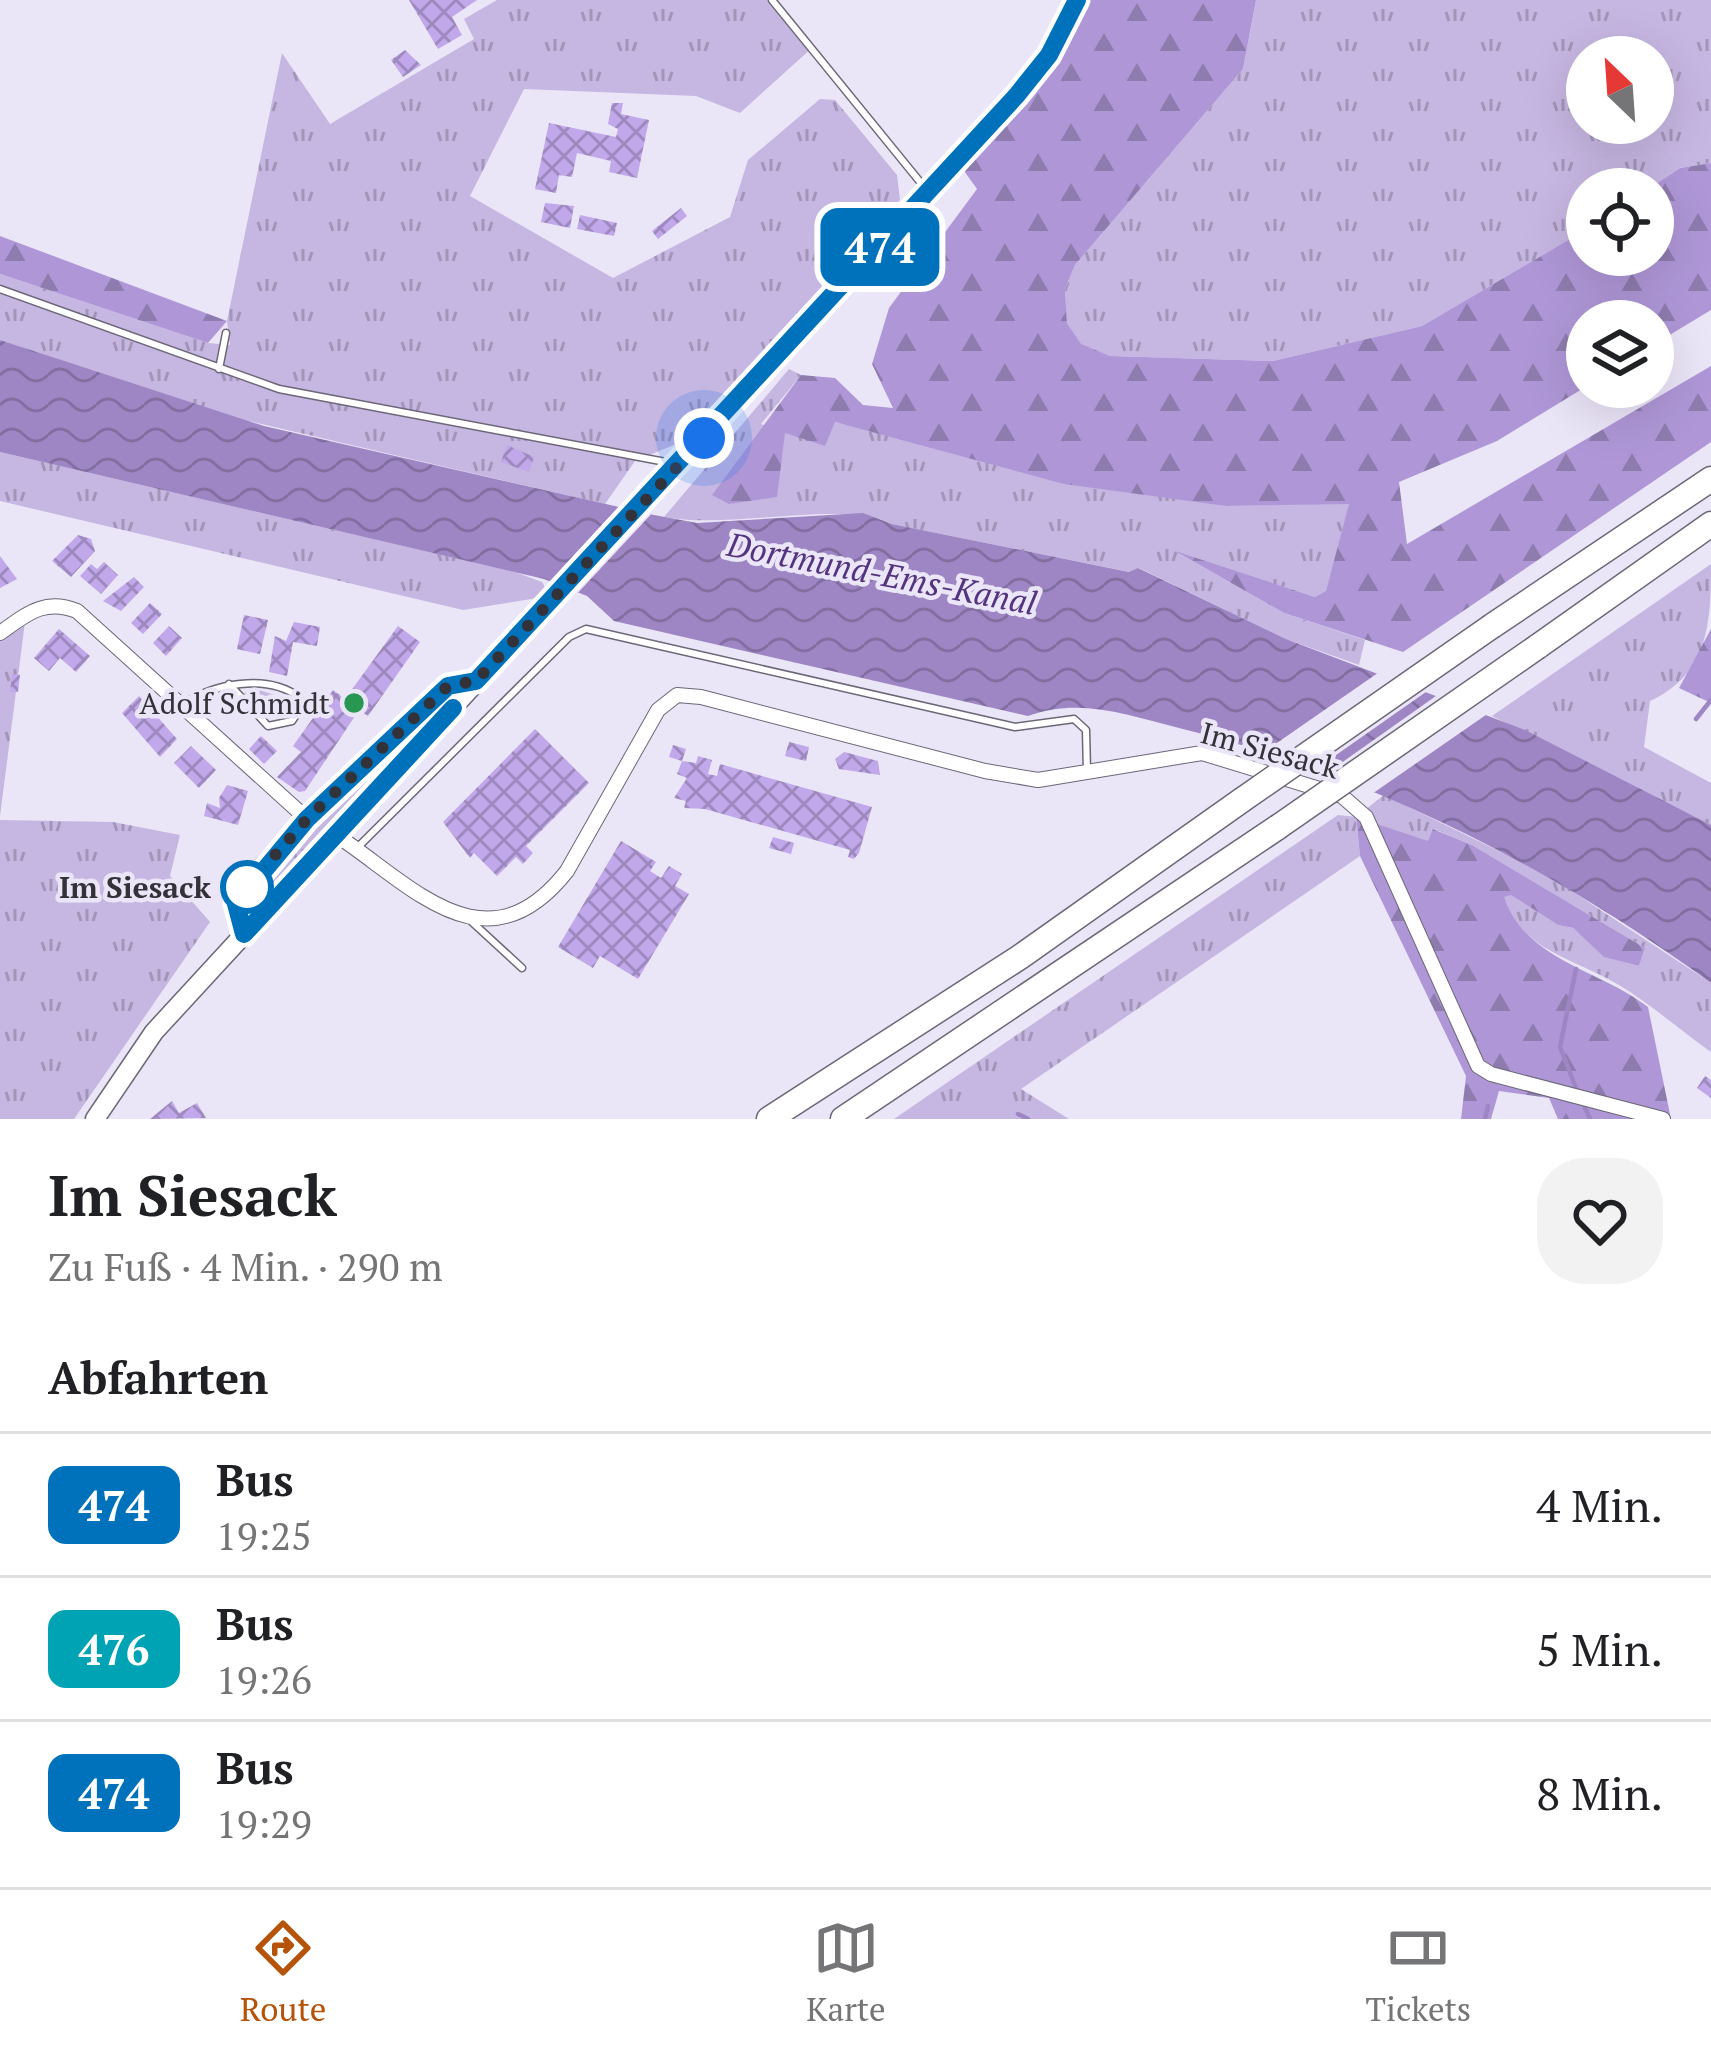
<!DOCTYPE html>
<html lang="de">
<meta charset="utf-8">
<style>
body{margin:0;font-family:"PT Serif",serif;background:#f2f2f2;color:#202124;height:100vh;display:flex;flex-direction:column;font-size:45px;white-space:nowrap}
*{box-sizing:border-box;margin:0}
p{font-size:39px;color:#757577}
.icon{flex:none;width:66px;height:66px;fill:none;stroke:currentColor;stroke-width:2;stroke-linecap:round;stroke-linejoin:round}
.map{position:relative;height:1119px;overflow:hidden}
.side{display:flex;flex-direction:column;background:#fff;flex:1}
.side>*{flex:none}
.badge{padding:0 24px;border-radius:18px;font-size:42px;line-height:78px}
.needle{width:78px;rotate:335deg}
.fabs{position:absolute;left:1566px;top:36px;display:grid;gap:24px}
.fabs a{display:grid;place-items:center;width:108px;height:108px;border-radius:50%;background:#fff;box-shadow:0 12px 48px #0002;font-size:60px}
.you{position:absolute;width:60px;height:60px;margin:-30px;border:9px solid #fff;border-radius:50%;background:#1a73e8;box-shadow:0 0 0 18px #1a73e833}
.map>.badge{position:absolute;translate:-50% -50%;box-shadow:0 0 0 6px #fff}
h2{padding:0 48px;font-size:45px;line-height:108px}
.round{display:grid;place-items:center;flex:none;width:126px;height:126px;border-radius:48px;background:#f2f2f2}
.head{display:flex;align-items:center;justify-content:space-between;height:204px;padding:0 48px}
h1{font-size:57px;font-weight:600;line-height:90px}
ul{padding:0;list-style:none}
li{display:flex;align-items:center;gap:36px;height:144px;padding:0 48px;border-top:3px solid #e0e0e0}
li div{flex:1}
li b{display:block;font-size:45px}
li em{font-style:normal}
li .badge{min-width:132px;font-weight:700;text-align:center}
.tab-bar{display:flex;justify-content:space-around;align-items:center;height:168px;border-top:3px solid #e0e0e0;background:#fff;font-size:33px;color:#757577}
.tab-bar a{display:grid;justify-items:center;gap:6px}
.tab-bar .active{color:#b45309}
.map>svg:first-child{display:block}
</style>
<div class="map">
<svg width="1711" height="1119" viewBox="0 0 1711 1119">
<defs>
<pattern id="grass-tufts" width="24" height="20" patternUnits="userSpaceOnUse" patternTransform="scale(3)"><rect width="24" height="20" fill="#c6b6e2"/><path d="M3 7l-1-3M5 7V3M7 7l1-3M15 17l-1-3M17 17v-4M19 17l1-3" fill="none" stroke="#a295b8"/></pattern>
<pattern id="forest-firs" width="22" height="20" patternUnits="userSpaceOnUse" patternTransform="scale(3)"><rect width="22" height="20" fill="#af97d7"/><path d="M5 1l3.5 6h-7zM16 11l3.5 6h-7z" fill="#8f7caf"/></pattern>
<pattern id="water-waves" width="16" height="10" patternUnits="userSpaceOnUse" patternTransform="scale(3)"><rect width="16" height="10" fill="#9e86c5"/><path d="M0 5q4-4 8 0t8 0" fill="none" stroke="#826ea1"/></pattern>
<pattern id="building-cross-hatch" width="8" height="8" patternUnits="userSpaceOnUse" patternTransform="scale(3)"><rect width="8" height="8" fill="#c1a8ea"/><path d="M0 0l8 8M0 8l8-8" fill="none" stroke="#9e89bf"/></pattern>
</defs>
<rect width="100%" height="100%" fill="#ebe5f8"/>
<path fill="url(#grass-tufts)" fill-rule="evenodd" d="M497,0H775L813,47L740,113L696,96L524,89L470,196L613,278L730,217L748,160L820,99L835,100L897,175L900,200L681,442L635,461L605,504L227,416L0,340V274L208,343L230,345L227,321L282,53L330,124L474,39L464,19Z
M1256,0H1711V163L1680,168L1648,189H1587V229L1422,326L1273,361L1110,356L1081,345L1067,323L1065,289L1075,265L1243,69ZM1587,57H1653V123H1587Z
M789,369L801,375L761,424L785,433L834,422L1226,506L1350,503L1326,592L1315,597L1180,554L1284,613L1365,640L1359,665L1286,639L1139,568L1130,572L892,524C844,499 730,530 664,517Z
M0,452L515,572L542,582L550,596L463,610L0,501Z
M1711,564C1711,622 1709,674 1650,701L1644,747L1711,783V825L1492,716Z
M26,614L0,816V633Z
M252,688L281,697L288,713C271,718 253,708 243,694Z
M451,695L256,910H248L246,904L296,843L443,696Z
M1384,795L1546,874L1711,983V1052C1681,1031 1651,1004 1619,985C1574,958 1523,952 1503,897L1510,894L1558,925L1573,928L1605,957L1639,966L1645,948L1472,845L1434,829L1428,842L1356,819L1360,856L1021,1089L1069,1119H894L1338,815L1356,817Z
M0,820L113,822L180,835L170,876L210,922L74,1119H0Z"/>
<path fill="url(#forest-firs)" d="M1088,0H1256L1243,69L1075,265L1065,289L1067,323L1081,344L1110,356L1273,361L1422,326L1587,229V255H1653V189H1648L1680,168L1711,163V310L1653,345V321H1587V386L1497,441L1399,482L1407,544L1711,366V442L1403,652L1284,613L1175,551L1315,597L1326,591L1349,504L1226,506L1064,484L835,422L825,446L785,433L777,497L729,504L712,495L801,375L835,378L863,405L893,408L872,364L889,308L977,189L962,168L1027,103Z
M0,236L227,321L208,343L0,274Z
M1711,629V703L1679,688Z
M1356,817L1428,841L1433,829L1472,845L1645,948L1639,966L1604,957L1573,928L1558,925L1511,895L1504,897C1525,960 1600,970 1648,1007L1671,1119H1558L1549,1098L1499,1091L1491,1119H1461L1466,1076L1360,856Z"/>
<path fill="url(#water-waves)" d="M0,340L264,426L654,515L697,523L863,513L892,524L1129,572L1138,568L1286,639L1525,730L1711,825V983C1550,866 1373,776 1179,728C1127,715 1080,697 1028,716L614,621L587,596L544,579L0,452Z"/>
<path fill="#ebe5f8" d="M624,502L656,509L574,597L546,586Z
M1385,668L1433,687L1309,774L1258,756Z
M1443,691L1493,710L1369,796L1320,778Z"/>
<g fill="none" stroke-linecap="round" stroke-linejoin="round">
<path stroke="#9e86c5" stroke-width="4.5" d="M1696,719L1711,700
M1576,969L1560,1047L1577,1091
M1582,1101L1590,1119
M1018,1114L1028,1119
M1485,1119L1488,1106"/>
</g>
<path fill="url(#building-cross-hatch)" d="M409,0H477L452,17L462,35L438,49Z
M405,50L421,65L403,77L391,60Z
M612,103H623L621,114L649,120L637,178L609,172L611,161L577,153L572,177L559,175L556,193L535,189L549,123L616,137L618,129L608,124Z
M545,203L574,206L570,228L541,222Z
M681,208L687,216L658,239L652,231Z
M580,215L617,223L614,236L577,229Z
M507,445L534,457L529,472L501,462Z
M78,535L91,539L95,551L71,577L52,561Z
M0,556L17,579L0,588Z
M104,562L118,575L101,594L80,576L91,564L97,569Z
M134,577L144,587L121,611L103,601Z
M150,603L162,614L143,634L131,623Z
M244,615L268,620L260,654L237,649Z
M294,622L320,627L317,646L293,642L287,676L269,672L275,636L286,641Z
M169,626L182,638L166,656L153,643Z
M398,626L420,642L368,716L359,710L305,791L299,792L277,777L301,752L293,746L333,690L345,699Z
M59,629L90,656L76,672L60,658L49,671L34,658Z
M12,674L20,675L18,692H10Z
M139,696L177,739L160,757L122,713Z
M535,729L589,783L526,846L533,853L523,864L516,857L497,876L474,853L470,858L443,822Z
M261,736L277,751L264,764L249,749Z
M789,742L809,747L806,761L785,756Z
M673,745L686,749L682,761L669,757Z
M191,746L216,770L199,788L174,763Z
M844,752L878,761L880,775L839,769L835,759Z
M698,756L712,760L708,774L717,776L720,764L872,807L859,853L854,859L848,857L850,850L705,809L684,808L686,801L674,798L687,778L677,774L682,761L696,763Z
M227,785L248,791L238,825L204,816L207,803L220,808L219,798Z
M773,837L794,843L791,854L769,848Z
M621,841L656,862L650,871L661,878L669,866L682,874L675,886L689,894L638,979L600,956L593,968L558,947Z
M1705,1076L1711,1080V1098L1697,1088Z
M172,1101L179,1113L197,1103L206,1118L150,1119Z"/>
<g fill="none" stroke-linecap="round" stroke-linejoin="round">
<g stroke="#6c6777" stroke-width="9">
<path id="service" d="M772,0L925,188
M0,289L279,389L671,463
M219,369L226,333
M183,704C214,684 266,673 299,697L300,709L292,721L268,726L229,684
M307,819L448,685L472,681
M359,846L569,637L586,629L1015,727L1074,719L1086,730L1087,772
M472,922L522,968"/>
</g>
<g stroke="#6c6777" stroke-width="16">
<path id="minor" d="M0,633C27,614 44,598 77,611L307,819C281,847 217,894 244,935
M336,835C412,885 486,974 567,871L658,710L677,695L701,697L985,771L1038,780L1202,753L1342,796L1366,817L1478,1066L1491,1074L1663,1119"/>
</g>
<g stroke="#6c6777" stroke-width="21">
<path id="secondary" d="M95,1119L154,1032L1017,95L1049,55L1077,0"/>
</g>
<g stroke="#6c6777" stroke-width="27">
<path id="motorway" d="M1492,626L1711,479
M1537,647L1711,524
M769,1119L1020,957L1242,800
M843,1119L1278,827"/>
</g>
<use href="#service" stroke="#fff" stroke-width="6"/>
<use href="#minor" stroke="#fff" stroke-width="14"/>
<use href="#secondary" stroke="#fff" stroke-width="18"/>
<use href="#motorway" stroke="#fff" stroke-width="24"/>
<g stroke="#6c6777" stroke-width="27" stroke-linecap="butt">
<path id="motorway-bridge" d="M1242,800L1492,626
M1278,827L1537,647"/>
</g>
<use href="#motorway-bridge" stroke="#fff" stroke-width="24"/>
</g>
<g fill="none" stroke-linecap="round" stroke-linejoin="round">
<g stroke="#fff" stroke-width="27">
<path id="line" d="M453,708L244,934L236,904L307,819L448,686L476,681L1017,95L1049,55L1077,0"/>
</g>
<use href="#line" stroke="#0072bc" stroke-width="18"/>
<path stroke="#343239" stroke-width="12" stroke-dasharray="0 21.6" d="M247,887L307,819L448,686L476,681L704,438"/>
</g>
<circle fill="#279751" stroke="#ebe5f8" stroke-width="4.5" cx="354" cy="703" r="12"/>
<circle fill="#fff" stroke="#0072bc" stroke-width="6" cx="247" cy="887" r="24"/>
<g text-anchor="middle" dominant-baseline="central" stroke-width="9" stroke-linejoin="round" paint-order="stroke">
<g font-size="30" fill="#343239" stroke="#ebe5f8" text-anchor="end">
<text x="330" y="703">Adolf Schmidt</text>
</g>
<g font-size="30" fill="#343239" stroke="#ebe5f8">
<text transform="translate(1270 750) rotate(15)">Im Siesack</text>
</g>
<g font-size="30" font-weight="bold" fill="#343239" stroke="#ebe5f8" text-anchor="end">
<text x="211" y="887">Im Siesack</text>
</g>
<g font-size="33" font-style="italic" fill="#54337f" stroke="#ebe5f8">
<text transform="translate(882 573) rotate(11)">Dortmund-Ems-Kanal</text>
</g>
</g>
</svg>
<div class="fabs">
<a><svg class="needle" viewBox="-14 -14 28 28"><path d="M0-13l5 13h-10z" fill="#e53935"/><path d="M0 13l5-13h-10z" fill="#757577"/></svg></a>
<a><svg class="icon" aria-label="locate" viewBox="0 0 24 24"><circle cx="12" cy="12" r="6"/><path d="M12 2v4M12 18v4M2 12h4M18 12h4"/></svg></a>
<a><svg class="icon" aria-label="layers" viewBox="0 0 24 24"><path d="M12 4l9 5-9 5-9-5zM3 14l9 5 9-5"/></svg></a>
</div>
<div class="you" style="left:704px;top:438px"></div>
<b class="badge" style="left:880px;top:247px;background:#0072bc;color:#fff">474</b>
</div>
<section class="side">
<div class="head"><div><h1>Im Siesack</h1><p>Zu Fuß · 4 Min. · 290 m</p></div><a class="round"><svg class="icon" aria-label="heart" viewBox="0 0 24 24"><path d="M12 20l-8-8c-3-5 5-10 8-4 3-6 11-1 8 4z"/></svg></a></div>
<h2>Abfahrten</h2>
<ul>
<li><span class="badge" style="background:#0072bc;color:#fff">474</span><div><b>Bus</b><p>19:25</p></div><em>4 Min.</em></li>
<li><span class="badge" style="background:#00a3b4;color:#fff">476</span><div><b>Bus</b><p>19:26</p></div><em>5 Min.</em></li>
<li><span class="badge" style="background:#0072bc;color:#fff">474</span><div><b>Bus</b><p>19:29</p></div><em>8 Min.</em></li>
</ul>
</section>
<nav class="tab-bar">
<a class="active"><svg class="icon" aria-label="directions" viewBox="0 0 24 24"><path d="M12 3l9 9-9 9-9-9zM9 14v-3h6M13 9l2 2-2 2"/></svg>Route</a>
<a><svg class="icon" aria-label="map" viewBox="0 0 24 24"><path d="M3 6l6-2 6 2 6-2v14l-6 2-6-2-6 2zM9 4v14M15 6v14"/></svg>Karte</a>
<a><svg class="icon" aria-label="tickets" viewBox="0 0 24 24"><path d="M3 7h18v10H3zM15 7v10"/></svg>Tickets</a>
</nav>
